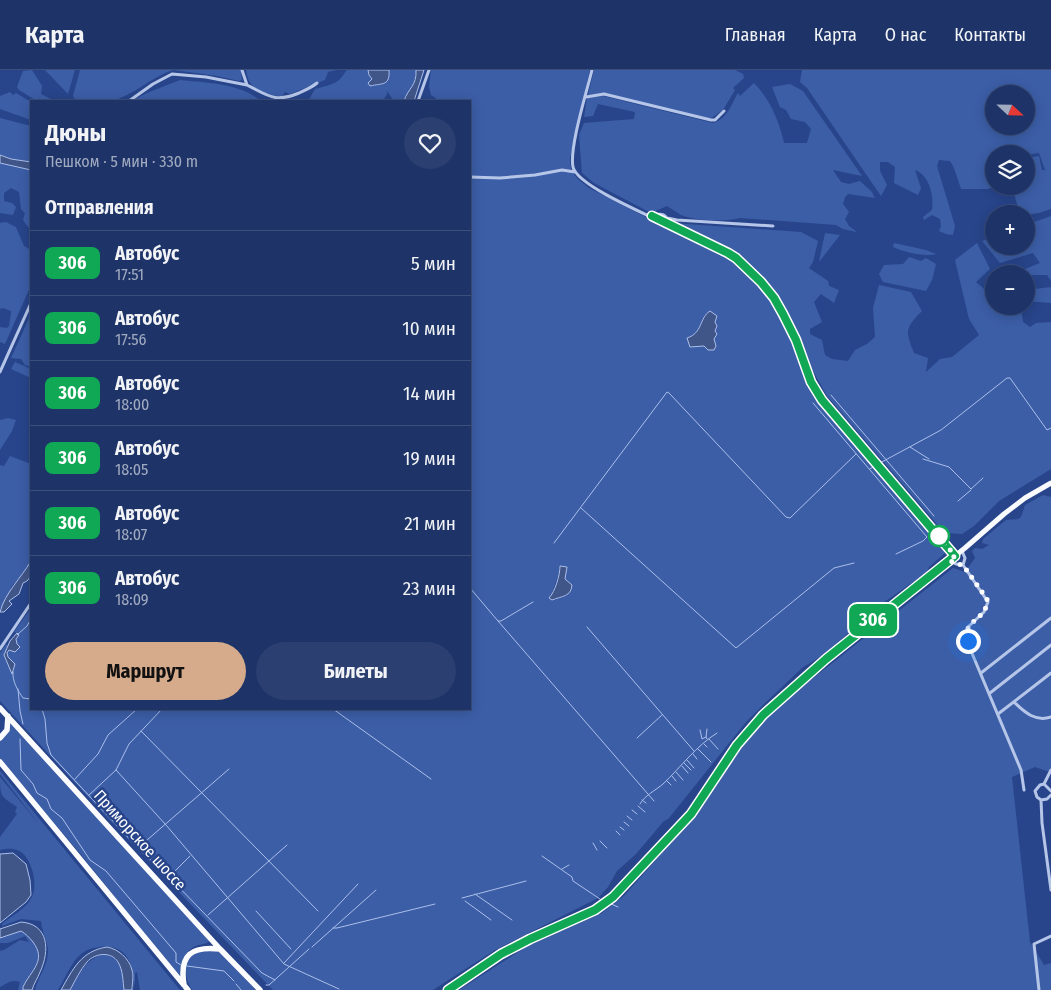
<!DOCTYPE html>
<html lang="ru">
<meta charset="utf-8">
<style>
body{margin:0;font-family:"Fira Sans Condensed",sans-serif;background:#2b3f71;color:#f1f3f6;height:100vh;display:flex;flex-direction:column;font-size:19px;white-space:nowrap}
*{box-sizing:border-box;margin:0}
p{font-size:16px;color:#a1aac0}
.icon{flex:none;width:28px;height:28px;fill:none;stroke:currentColor;stroke-width:2;stroke-linecap:round;stroke-linejoin:round}
.map{position:relative;flex:1;overflow:hidden}
.sheet{position:absolute;left:30px;top:30px;width:441px;height:610px;display:flex;flex-direction:column;background:#1e3468;border-radius:0px;box-shadow:0 2px 12px #0003,0 0 0 1px #3c4f7c}
.sheet>*{flex:none}
.badge{padding:0 10px;border-radius:8px;font-size:18px;line-height:32px}
.needle{width:32px;rotate:112deg}
.tools{position:absolute;left:985px;top:15px;display:grid;gap:10px}
.tools a{display:grid;place-items:center;width:50px;height:50px;border-radius:50%;background:#1e3468;box-shadow:0 2px 12px #0003,0 0 0 1px #3c4f7c;font-size:25px}
.you{position:absolute;width:25px;height:25px;margin:-12px;border:4px solid #fff;border-radius:50%;background:#1a73e8;box-shadow:0 0 0 8px #1a73e833}
.map>.badge{position:absolute;translate:-50% -50%;box-shadow:0 0 0 2px #fff}
h2{padding:0 15px;font-size:19px;line-height:45px}
.round{display:grid;place-items:center;flex:none;width:52px;height:52px;border-radius:26px;background:#2b3f71}
.headline{display:flex;align-items:center;justify-content:space-between;height:85px;padding:0 15px}
h1{font-size:24px;font-weight:700;line-height:38px}
.action{display:flex;gap:10px;margin-top:auto;padding:10px 15px}
.action a{flex:1;height:58px;border-radius:30px;background:#d6ab8b;color:#111;font-size:20px;font-weight:700;line-height:58px;text-align:center}
.action a+a{background:#2b3f71;color:#f1f3f6}
ul{padding:0;list-style:none}
li{display:flex;align-items:center;gap:15px;height:65px;padding:0 15px;border-top:1px solid #3c4f7c}
li div{flex:1}
li b{display:block;font-size:19px}
li em{font-style:normal}
li .badge{min-width:55px;font-weight:700;text-align:center}
header{display:flex;align-items:center;gap:30px;box-sizing:border-box;height:70px;padding:0 25px;background:#1e3468;border-bottom:1px solid #3c4f7c}
header strong{font-size:24px}
nav{display:flex;gap:28px;margin-inline-start:auto;font-size:18px}
.map>svg:first-child{display:block}
</style>
<header>
<strong>Карта</strong>
<nav><a>Главная</a><a>Карта</a><a>О нас</a><a>Контакты</a></nav>
</header>
<div class="map">
<svg width="1051" height="920" viewBox="0 0 1051 920">
<rect width="100%" height="100%" fill="#28458b"/>
<path fill="#3c5ea7" fill-rule="evenodd" d="M32,0L42,16L41,24L55,31H37L19,20L17,17L23,1Z
M45,0H75L68,24Z
M80,0H173C151,7 134,25 112,31C102,34 87,31 76,31L73,26Z
M174,0H241L242,10L239,11L217,6Z
M246,0H336L328,2L325,10L290,24L285,22L282,26C273,26 258,23 252,15C248,11 247,5 246,0Z
M347,0H368L369,5L372,9V16L381,13L389,7V0H416C416,18 408,18 405,31H394L387,21V24L383,31H308L315,19C322,17 333,15 339,10C342,8 344,3 347,0Z
M431,0H590L570,88C570,105 577,108 589,118L737,194L776,234L813,320L833,347L931,460L941,472V476L945,483L929,497L927,502L883,533L823,585L802,598L765,633L746,652L669,748L663,752L636,784L617,801L608,817L598,828L495,880L433,920H273L103,743L0,631V583L6,574L8,575L4,586L11,600L15,594L8,587L7,583L17,574V563L14,562L31,538V639H470V31H434L436,28L431,25L429,16ZM705,244L716,276H699L687,268C698,264 702,254 705,244ZM559,497L567,498L566,501L565,509L572,515L566,526L554,530L550,529L559,503Z
M594,0H735L743,4L744,8L733,18L735,20L723,40L710,49L605,23L588,25Z
M802,0H1051V139C1039,143 1030,147 1019,141L1012,117L1026,116L1030,103L1026,104V88L1039,86L1042,100H1045L1039,83L1026,85V84H994V116H996L988,119H961L954,98L950,91L939,90L937,96L955,156L953,165L946,164L939,161L941,156L940,149L932,145L924,150L923,147L932,140C934,126 930,106 915,100L921,118L918,125L894,113L895,97L888,92H880V101L887,115L881,126L807,18L800,12ZM994,24H1026V56H994Z
M180,10C207,13 240,13 261,31H131L147,23Z
M754,13C770,29 779,51 784,73H807L811,59L805,52L791,49L786,40L780,37L772,17L790,14L803,21L862,106L833,100L841,112L849,114L860,111L872,122L875,128L848,124L845,127L843,134L849,142L845,149L849,156L857,162L843,159L836,155L740,148C726,152 694,151 681,145C676,142 672,139 667,136L651,143L594,113L582,103L579,65L584,53L634,49L635,42L598,34L593,46L584,47L587,28L603,26L713,53C727,49 731,35 738,23L740,26Z
M10,22L13,25L16,23L31,32V50L0,39V26Z
M0,48L31,56V92L11,89L0,85Z
M0,93L31,100V161L23,150L25,143L21,139L19,122L11,118L4,123V131L12,133L16,137L13,145L0,143Z
M1051,146V211L1047,205H1030L1025,199L1040,193L1033,183L1000,193L982,171L994,167V176H1026V155Z
M6,152L16,157L24,176L31,180V215L5,274L0,272V257L7,258L9,256L11,243V241L3,238L0,239V153Z
M672,153L801,162L818,171L813,192L809,198L828,211L829,216L839,220L834,233L821,224L814,232L822,252L810,259V264L822,270L825,285L832,289L848,291L855,280L867,274L875,267L873,238L879,215L911,222L922,241C905,258 905,261 914,283L928,288L926,302L940,289L952,287L979,265L969,249L955,190L977,173L990,199L976,212L984,219L994,214V224L989,228L995,239L998,236H1019L1021,239L1023,252L1030,257L1036,253L1051,252V399L999,431L974,456L962,464L947,463L941,459L827,326L812,299L793,254L781,229L742,188L723,177Z
M825,163L840,165L819,192Z
M894,173L926,180L936,184C924,187 904,182 893,177Z
M909,187L921,191L926,188L936,194L932,210L926,221L883,212L879,204L884,195L903,194Z
M1051,217V233L1026,231V220Z
M31,244V297L25,295L21,289L11,288Z
M15,292L31,299V308L11,299Z
M8,348L16,350L12,361L0,380V350Z
M10,386L31,394V491L25,502L11,517L10,523L0,539V395L4,396Z
M1043,425L1051,427V700L1050,702L1035,697L1012,707L1030,872L1044,895L1051,893V920H459L526,877L602,843L624,826L699,741L748,668L779,635L953,498L965,502L975,488L972,481L975,478L982,479L989,475L982,473L983,469L1006,450L1018,449L1021,447L1025,435Z
M11,653L210,871C206,874 203,874 198,875C182,881 182,895 181,910L83,787L0,690V671Z
M0,701L180,920H140L137,902L135,903V912L133,920C135,896 128,873 99,877C93,878 87,879 81,884C71,892 65,909 58,920H35C39,905 49,895 48,878C46,869 42,861 41,851L21,849L2,856V854C9,848 24,839 29,832C36,822 35,814 33,803C28,785 20,775 0,780V767L17,744L15,742L17,737C1,726 0,727 0,707L39,754L0,704Z
M21,861C27,864 29,867 33,872C48,893 27,902 23,920H18L20,912C11,909 8,913 0,917V881L4,880L20,870L29,872L25,866L8,873H0V868Z
M218,879L254,918L255,920H192C184,905 183,896 193,882Z
M103,884C123,888 123,903 124,920H70C79,904 85,890 103,884Z"/>
<path fill="#415688" stroke="#abbfea" d="M368,0H389C390,16 383,13 370,16L368,13L372,9L369,5Z
M416,0H424L414,31H404C408,18 417,16 416,0Z
M0,85L11,89L31,92V100L0,93Z
M710,241L717,246L715,252L717,256L715,261L717,264L714,269L716,276L714,280H708L704,276L690,277L687,268C703,263 699,248 710,241Z
M31,491V506L27,511L23,513L19,524L9,531L12,534L4,542H0C5,523 21,508 31,491Z
M560,496L567,497L565,509L572,515C571,527 562,526 552,530L549,528C555,522 560,505 560,496Z
M17,563L19,565L16,569L17,574L20,577L15,582L9,580L7,583L8,587L15,594L12,604L4,585L10,571Z
M13,783L26,794L30,810L31,825L26,832L0,853V784Z
M21,852C49,854 50,881 40,902C38,908 34,913 32,920H23V917C31,900 47,891 33,872C29,867 26,864 21,861L0,868V859Z
M107,877C118,879 129,888 132,900C134,906 132,914 132,920H124C123,912 123,900 118,892C111,881 95,883 87,892C80,900 75,911 70,920H61C73,899 81,881 107,877Z"/>
<g fill="none" stroke-linecap="round" stroke-linejoin="round">
<path stroke="#abbfea" stroke-width="1" d="M831,325L934,446
M813,333L927,467L923,471L896,484
M910,377L929,389
M923,389L949,397L971,419L983,408
M880,393L941,360L1007,308H1010L1047,360L1051,358
M870,399L876,395
M958,431L971,420
M581,438L736,578L834,498L854,493
M554,473L667,322L669,323L786,447L790,448L856,384
M470,518L498,551H501L533,532
M498,551L654,731
M587,557L694,681
M17,565L27,556L31,549
M13,602C12,611 18,621 23,628L31,629
M18,619L20,641L23,654
M42,639L45,649L47,673L51,685L138,778L169,807
M333,639L431,709
M707,659L706,667L707,669
M700,660L702,669L706,667
M141,661L318,841
M637,668L662,645
M20,669L21,700L33,714L37,723L47,729L51,739L62,748L90,790L106,801L176,883V892L181,895
M709,669L718,679
M704,674L707,677
M698,679L711,692
M693,684L697,689
M687,690L694,698
M684,693L691,700
M682,696L688,703
M116,700L166,755L284,894L339,919
M676,702L683,710
M672,706L676,711
M75,709L98,684L108,665L137,639
M667,711L671,715
M89,725L116,700L129,674L162,639
M642,730L646,733
M640,734C644,726 656,720 663,714C681,697 696,676 717,663
M638,736L645,742
M632,740L637,744
M627,746L632,750
M624,752L629,756
M620,757L624,760
M616,761L620,765
M600,771L607,778
M593,773L597,780
M139,777L229,699
M190,786L169,807L262,903L275,910
M542,786L572,807L573,811L600,829
M562,799L569,795
M475,824L512,850
M462,828L526,811
M465,831L491,850
M609,833L618,837
M256,841L291,879
M208,845L287,775
M333,858H337L435,834
M312,877L376,820
M284,893L358,814
M187,896L224,901L234,911
M236,914L241,920
M266,915H269L309,879"/>
<path stroke="#b6c6e9" stroke-width="3" d="M592,0C587,21 569,78 573,97C579,124 716,170 742,194C768,217 783,239 796,271C805,291 810,311 822,330L955,485
M247,15C269,26 275,33 299,23C305,20 311,18 317,13
M586,27L604,24L711,50H715L724,41
M129,31L153,14L172,4L206,7L247,15L242,0
M418,31L429,0
M470,107L500,108L535,105L562,100L575,102
M651,146C662,142 667,144 669,155
M667,148L677,150L773,156
M0,302L31,233
M962,481L965,488L963,495L988,532L984,542L968,557L966,569L1021,700L1024,720
M950,491L956,494L963,495
M0,579L31,533
M981,603L1051,548
M990,623L1051,575
M1014,632C1025,643 1036,652 1051,647
M998,644L1051,603
M1044,714L1051,700
M1051,721L1044,714L1040,715L1035,721L1037,727L1041,730L1047,729L1051,725
M1041,730L1042,753L1051,820
M1039,920L1034,874L1051,866"/>
<path stroke="#f9fafe" stroke-width="5" d="M448,920L501,884L530,869L595,840L613,827L685,750L737,675L771,637L826,589L965,478L1004,444L1025,428L1051,413"/>
<path stroke="#fcfcfe" stroke-width="5.5" d="M0,638L220,879L260,920
M0,668L7,660L8,646
M0,692L188,920
M184,915C179,884 192,876 220,879"/>
</g>
<g fill="none" stroke-linecap="round" stroke-linejoin="round">
<g stroke="#fff" stroke-width="11">
<path id="line" d="M448,920L501,884L530,869L595,840L613,827L691,744L737,675L763,645L826,589L955,486L822,330L811,312L796,270L783,244L774,228L761,212L736,188L728,183L652,146"/>
</g>
<use href="#line" stroke="#10a855" stroke-width="8"/>
<path stroke="#fff" stroke-width="5" stroke-dasharray="0 9" d="M939,466L955,486L949,490L956,494L963,495L987,529C988,543 976,548 968,557V571"/>
</g>
<circle fill="#fff" stroke="#10a855" stroke-width="2.5" cx="939" cy="466" r="10"/>
<g text-anchor="middle" dominant-baseline="central" stroke-width="5" stroke-linejoin="round" paint-order="stroke">
<g font-size="16" fill="#fff" stroke="#28458b">
<text transform="translate(140 770) rotate(48)">Приморское шоссе</text>
</g>
</g>
</svg>
<div class="tools">
<a><svg class="needle" viewBox="-14 -14 28 28"><path d="M0-13l5 13h-10z" fill="#e53935"/><path d="M0 13l5-13h-10z" fill="#a1aac0"/></svg></a>
<a><svg class="icon" aria-label="layers" viewBox="0 0 24 24"><path d="M12 4l9 5-9 5-9-5zM3 14l9 5 9-5"/></svg></a>
<a>+</a>
<a>−</a>
</div>
<div class="you" style="left:968px;top:571px"></div>
<b class="badge" style="left:873px;top:550px;background:#10a855;color:#fff">306</b>
<section class="sheet">
<div class="headline"><div><h1>Дюны</h1><p>Пешком · 5 мин · 330 m</p></div><a class="round"><svg class="icon" aria-label="heart" viewBox="0 0 24 24"><path d="M12 20l-8-8c-3-5 5-10 8-4 3-6 11-1 8 4z"/></svg></a></div>
<h2>Отправления</h2>
<ul>
<li><span class="badge" style="background:#10a855;color:#fff">306</span><div><b>Автобус</b><p>17:51</p></div><em>5 мин</em></li>
<li><span class="badge" style="background:#10a855;color:#fff">306</span><div><b>Автобус</b><p>17:56</p></div><em>10 мин</em></li>
<li><span class="badge" style="background:#10a855;color:#fff">306</span><div><b>Автобус</b><p>18:00</p></div><em>14 мин</em></li>
<li><span class="badge" style="background:#10a855;color:#fff">306</span><div><b>Автобус</b><p>18:05</p></div><em>19 мин</em></li>
<li><span class="badge" style="background:#10a855;color:#fff">306</span><div><b>Автобус</b><p>18:07</p></div><em>21 мин</em></li>
<li><span class="badge" style="background:#10a855;color:#fff">306</span><div><b>Автобус</b><p>18:09</p></div><em>23 мин</em></li>
</ul>
<div class="action"><a>Маршрут</a><a>Билеты</a></div>
</section>
</div>
